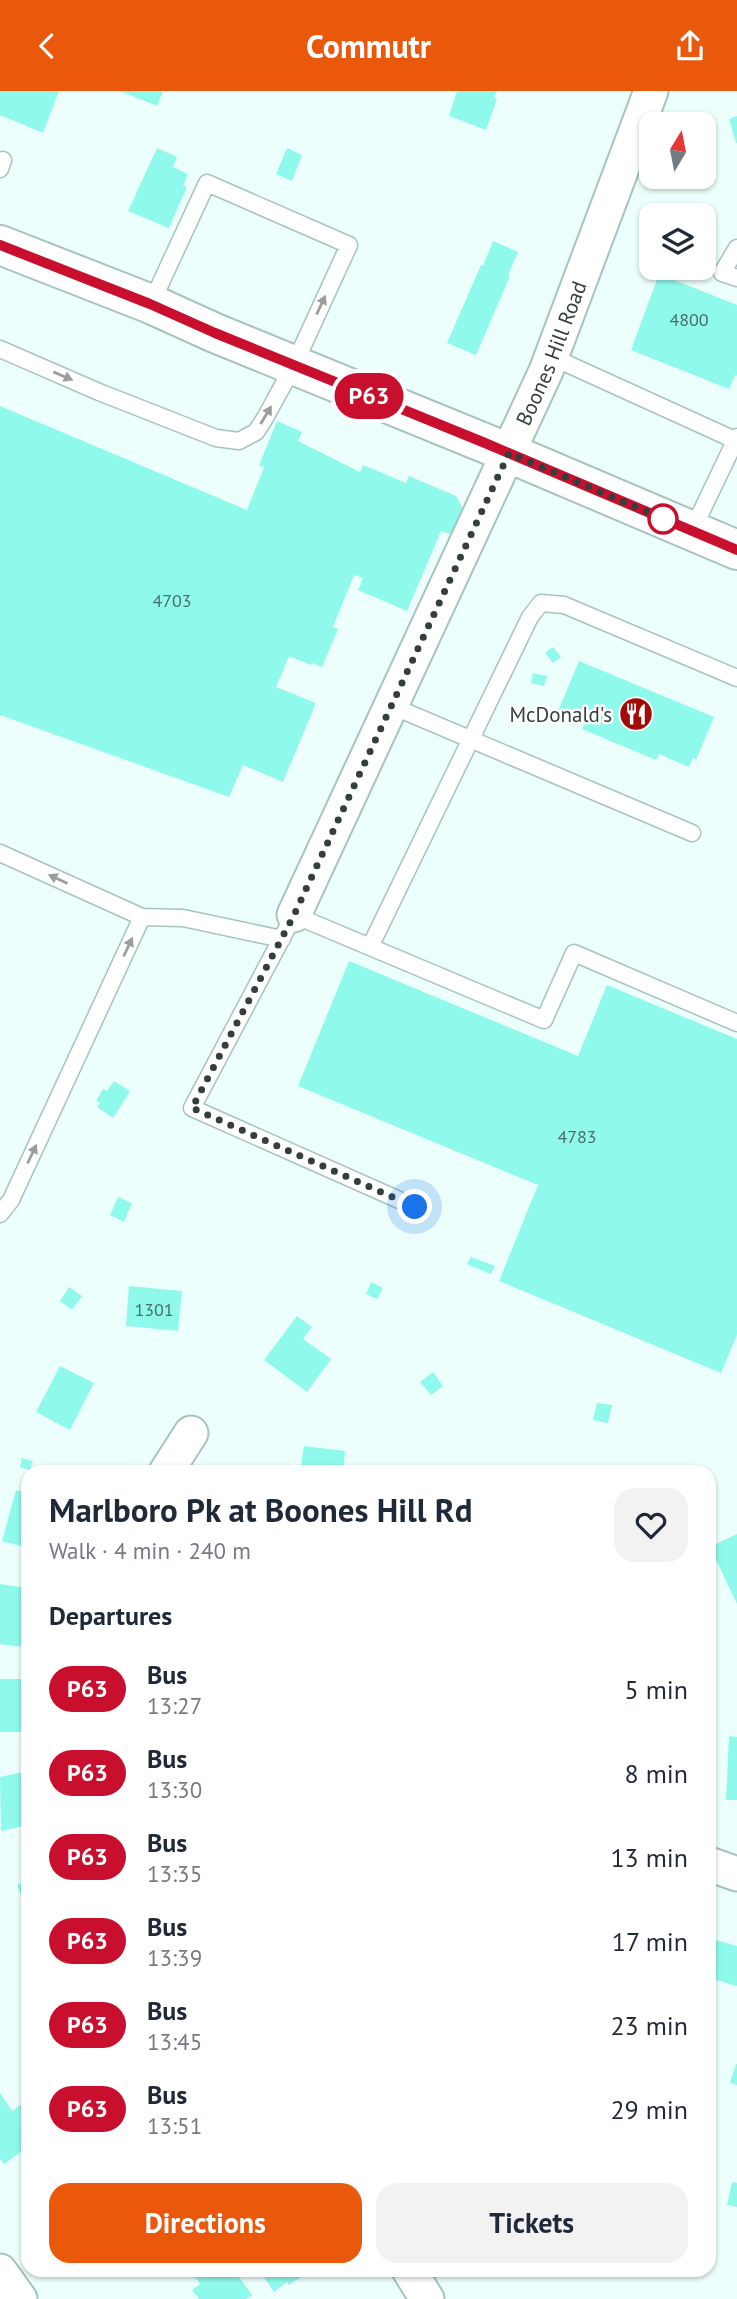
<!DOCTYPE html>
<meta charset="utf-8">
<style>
body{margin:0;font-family:"PT Sans",sans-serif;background:#f2f2f3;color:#1f2937;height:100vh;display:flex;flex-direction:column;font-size:26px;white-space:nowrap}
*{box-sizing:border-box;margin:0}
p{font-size:23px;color:#747a83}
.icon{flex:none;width:38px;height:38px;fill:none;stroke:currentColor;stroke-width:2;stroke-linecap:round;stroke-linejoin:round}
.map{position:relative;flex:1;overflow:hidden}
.side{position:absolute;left:21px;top:1374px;width:695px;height:812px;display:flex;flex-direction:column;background:#fff;border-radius:21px;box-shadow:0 2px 5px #0004}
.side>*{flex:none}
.badge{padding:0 14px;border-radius:23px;font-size:24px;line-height:46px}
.needle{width:46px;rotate:10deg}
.fabs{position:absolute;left:639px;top:21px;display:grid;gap:14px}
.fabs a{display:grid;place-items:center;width:77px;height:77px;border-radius:14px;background:#fff;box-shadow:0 2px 5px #0004;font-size:35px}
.you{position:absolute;width:35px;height:35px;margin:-18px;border:5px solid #fff;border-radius:50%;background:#1a73e8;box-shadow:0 0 0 10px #1a73e833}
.map>.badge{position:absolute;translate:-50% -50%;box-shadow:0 0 0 4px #fff}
h2{padding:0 28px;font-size:26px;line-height:63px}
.round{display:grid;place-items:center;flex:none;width:74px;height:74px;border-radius:21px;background:#f2f2f3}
.head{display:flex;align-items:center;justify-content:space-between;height:119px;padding:0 28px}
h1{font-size:33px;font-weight:700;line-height:52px}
.primary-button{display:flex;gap:14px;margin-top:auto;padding:14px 28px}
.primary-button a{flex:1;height:80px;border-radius:21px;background:#ea580c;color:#fff;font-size:28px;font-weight:700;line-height:80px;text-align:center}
.primary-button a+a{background:#f2f2f3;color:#1f2937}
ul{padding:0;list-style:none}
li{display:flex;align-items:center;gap:21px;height:84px;padding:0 28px}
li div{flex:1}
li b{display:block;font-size:26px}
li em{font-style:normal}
li .badge{min-width:77px;font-weight:700;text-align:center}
header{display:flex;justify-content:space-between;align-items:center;height:91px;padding:0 28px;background:#ea580c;color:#fff;font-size:32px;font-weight:700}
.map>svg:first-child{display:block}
</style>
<header><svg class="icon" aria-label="back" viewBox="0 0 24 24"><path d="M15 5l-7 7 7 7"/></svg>Commutr<svg class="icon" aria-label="share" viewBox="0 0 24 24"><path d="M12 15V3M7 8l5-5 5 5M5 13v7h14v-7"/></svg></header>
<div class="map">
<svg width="737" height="2208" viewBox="0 0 737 2208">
<rect width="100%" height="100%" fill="#edfffc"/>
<path fill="#8ffaec" d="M0,0H59L43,42L0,24Z
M120,0H163L157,15Z
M457,0H497L494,7L497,8L486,39L449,25Z
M737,25V52H736L729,28Z
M157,57L177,66L173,76L188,83L183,95L187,96L169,137L128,120Z
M287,57L302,64L292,90L276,83Z
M493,150L518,161L508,184L510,185L476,264L447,252L481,174L483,175Z
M659,183L737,214V285L735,284L729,298L631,259Z
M0,315L247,419L264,376L259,374L277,330L302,341L298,350L360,381L363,374L406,392L409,385L456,405L464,420L453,444L441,440L407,520L358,499L363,487L354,484L333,536L338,538L322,576L312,572L311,574L289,565L276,596L316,612L283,691L243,674L229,706L0,624Z
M553,556L561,566L553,572L545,562Z
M579,570L714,626L696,669L693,667L689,676L659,663L656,669L582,638L585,631L558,620Z
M533,582L547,585L544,595L531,592Z
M349,870L578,965L607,894L737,948V1244L721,1282L499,1190L538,1094L298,995Z
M114,990L130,1000L113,1027L97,1016L100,1012L96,1010L103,998L107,1000Z
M118,1106L132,1112L124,1131L110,1124Z
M471,1166L495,1175L491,1183L467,1173Z
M371,1191L383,1197L377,1208L366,1203Z
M129,1195L182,1200L178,1240L126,1235Z
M69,1196L82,1205L72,1219L60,1210Z
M297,1225L312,1236L303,1248L331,1268L307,1301L264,1269Z
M60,1275L94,1292L70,1339L36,1321Z
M433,1281L443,1295L431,1304L420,1291Z
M597,1312L612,1314L608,1332L593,1329Z
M304,1355L345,1360L343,1381H300Z
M22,1367L33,1370L30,1379L20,1376Z
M16,1399L28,1402V1457L2,1450Z
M737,1443V1513L710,1456Z
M0,1493L28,1497V1528L24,1556L0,1553Z
M0,1588H25V1641H0Z
M729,1645L737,1646V1709H726Z
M27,1680L28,1734L1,1740L0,1686Z
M28,1789V1822L17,1794Z
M709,1847L737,1855V1895L709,1887Z
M736,1973H737V1994L730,1992Z
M0,2002L12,2020L26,2010L28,2014V2023L20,2029L28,2041V2056L4,2073L0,2068Z
M732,2091L737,2092V2116L727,2114Z
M190,2179H234L252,2204L246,2208H199L192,2199L200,2193Z
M259,2179H303L298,2183L301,2186L289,2194L287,2191L274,2201Z"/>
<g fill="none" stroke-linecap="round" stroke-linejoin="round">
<g stroke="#a7c3bf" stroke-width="19">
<path id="lane" d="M0,78L3,69
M737,157L722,182L737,187
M0,258L99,301L216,347L239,350L256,341L265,327L294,274L349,154L207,92L151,213
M550,265L737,350
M692,440L737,346
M392,615L692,742
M0,762L142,826L183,827L282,848
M370,856L530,526L541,512L564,514L737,587
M415,1116L192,1017L294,824L544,929L574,862L737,932
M0,1123L11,1109L142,826"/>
</g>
<g stroke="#a7c3bf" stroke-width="37">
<g id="street">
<path id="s1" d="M294,824L546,280L651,0"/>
<path d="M166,1381L191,1342"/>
<path d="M709,1773L737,1783"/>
<path d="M409,2179L427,2208"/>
<path d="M0,2180L20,2208"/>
</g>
</g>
<g stroke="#a7c3bf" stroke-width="42">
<path id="secondary" d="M0,154L151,213L215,242L509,362L737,459"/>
</g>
<use href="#lane" stroke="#fff" stroke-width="16"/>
<use href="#street" stroke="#fff" stroke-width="33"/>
<use href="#secondary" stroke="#fff" stroke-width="38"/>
</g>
<defs><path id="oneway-solid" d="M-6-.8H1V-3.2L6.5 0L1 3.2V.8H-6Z" transform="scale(1.75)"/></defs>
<g fill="#9a9f9e">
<use href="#oneway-solid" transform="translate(321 214) rotate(-65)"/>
<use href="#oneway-solid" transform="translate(63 285) rotate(23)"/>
<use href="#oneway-solid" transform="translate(266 324) rotate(-59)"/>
<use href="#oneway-solid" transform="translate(58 788) rotate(-155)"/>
<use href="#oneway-solid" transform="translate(128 856) rotate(-65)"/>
<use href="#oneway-solid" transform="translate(32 1063) rotate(-65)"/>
</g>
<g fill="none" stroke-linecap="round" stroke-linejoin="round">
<g stroke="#fff" stroke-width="16">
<path id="line" d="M0,154L150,213L215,242L485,352L737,459"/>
</g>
<use href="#line" stroke="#c8102e" stroke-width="10"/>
<path stroke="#343f3d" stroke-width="7" stroke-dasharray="0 12.6" d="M415,1116L192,1017L294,824L509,362L669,430L663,428"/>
</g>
<defs>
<g id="restaurant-disc" transform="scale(1.75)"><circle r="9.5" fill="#a20b05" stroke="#fff"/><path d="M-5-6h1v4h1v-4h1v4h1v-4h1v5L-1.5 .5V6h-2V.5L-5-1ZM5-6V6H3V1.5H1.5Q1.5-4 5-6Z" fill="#fff"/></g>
</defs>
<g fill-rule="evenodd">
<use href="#restaurant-disc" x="636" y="623"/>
</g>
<circle fill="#fff" stroke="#c8102e" stroke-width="3.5" cx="663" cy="428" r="14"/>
<g text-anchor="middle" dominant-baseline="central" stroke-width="5" stroke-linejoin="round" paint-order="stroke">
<g font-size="18" fill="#4b6e69">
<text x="689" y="228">4800</text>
<text x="172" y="509">4703</text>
<text x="577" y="1045">4783</text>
<text x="154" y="1218">1301</text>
</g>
<g font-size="21" fill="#343f3d" stroke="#fff">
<text stroke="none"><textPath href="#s1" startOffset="618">Boones Hill Road</textPath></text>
</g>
<g font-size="21" fill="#343f3d" stroke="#fff" text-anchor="end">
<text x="612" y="623">McDonald's</text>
</g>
</g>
</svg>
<div class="fabs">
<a><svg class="needle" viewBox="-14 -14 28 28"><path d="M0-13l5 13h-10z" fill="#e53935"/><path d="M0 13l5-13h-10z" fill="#747a83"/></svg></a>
<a><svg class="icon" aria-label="layers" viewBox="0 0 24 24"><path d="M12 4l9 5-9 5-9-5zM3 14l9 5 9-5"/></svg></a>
</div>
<div class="you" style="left:415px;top:1116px"></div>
<b class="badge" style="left:369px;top:305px;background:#c8102e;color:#fff">P63</b>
<section class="side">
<div class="head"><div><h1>Marlboro Pk at Boones Hill Rd</h1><p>Walk · 4 min · 240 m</p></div><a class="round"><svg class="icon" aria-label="heart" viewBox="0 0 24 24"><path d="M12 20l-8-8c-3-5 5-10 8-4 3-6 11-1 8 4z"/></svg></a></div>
<h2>Departures</h2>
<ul>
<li><span class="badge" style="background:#c8102e;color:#fff">P63</span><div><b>Bus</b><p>13:27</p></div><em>5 min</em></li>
<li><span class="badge" style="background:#c8102e;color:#fff">P63</span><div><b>Bus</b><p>13:30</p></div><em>8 min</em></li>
<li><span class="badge" style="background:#c8102e;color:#fff">P63</span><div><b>Bus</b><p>13:35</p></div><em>13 min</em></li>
<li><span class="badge" style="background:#c8102e;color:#fff">P63</span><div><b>Bus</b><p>13:39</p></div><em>17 min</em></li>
<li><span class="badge" style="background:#c8102e;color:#fff">P63</span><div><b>Bus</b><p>13:45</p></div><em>23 min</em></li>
<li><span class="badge" style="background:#c8102e;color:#fff">P63</span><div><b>Bus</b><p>13:51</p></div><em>29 min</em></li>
</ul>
<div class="primary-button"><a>Directions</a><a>Tickets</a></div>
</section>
</div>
